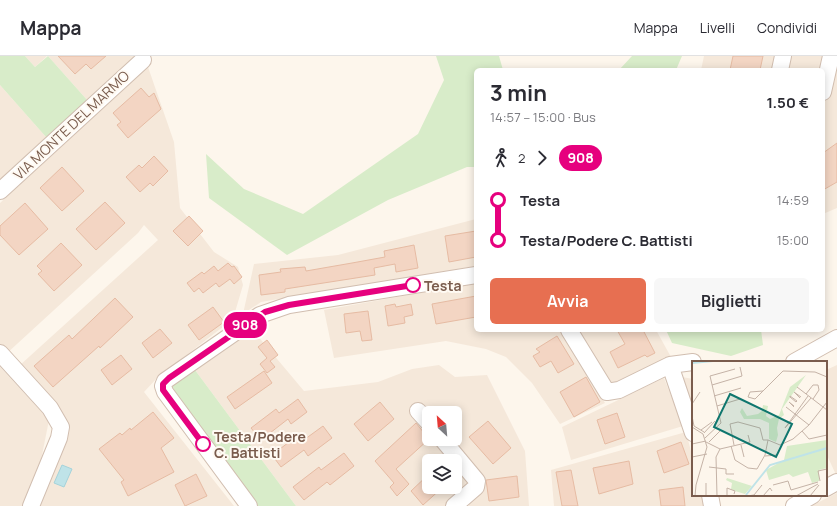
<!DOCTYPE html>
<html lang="it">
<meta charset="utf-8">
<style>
body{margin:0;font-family:Manrope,sans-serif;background:#f7f7f7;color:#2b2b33;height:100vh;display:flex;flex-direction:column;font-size:15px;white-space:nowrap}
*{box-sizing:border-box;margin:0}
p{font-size:13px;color:#7c7c81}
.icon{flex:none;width:22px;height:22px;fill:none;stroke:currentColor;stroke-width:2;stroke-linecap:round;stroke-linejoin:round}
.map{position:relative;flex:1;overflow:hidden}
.drawer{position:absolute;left:474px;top:12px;width:351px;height:264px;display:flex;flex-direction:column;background:#fff;border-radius:6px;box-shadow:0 2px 10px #0003}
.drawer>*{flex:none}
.badge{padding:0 8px;border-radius:13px;font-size:14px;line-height:26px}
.needle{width:26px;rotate:334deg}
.buttons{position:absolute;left:422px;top:350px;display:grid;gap:8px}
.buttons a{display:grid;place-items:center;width:40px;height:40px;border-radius:6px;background:#fff;box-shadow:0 2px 10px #0003;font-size:20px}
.map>.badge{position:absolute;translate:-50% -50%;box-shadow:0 0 0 2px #fff}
.legs{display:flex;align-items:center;gap:6px;height:44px;padding:0 16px;font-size:13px}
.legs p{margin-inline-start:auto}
.head{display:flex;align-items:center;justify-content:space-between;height:68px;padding:0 16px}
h1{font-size:22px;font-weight:700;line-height:30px}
.primary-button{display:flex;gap:8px;margin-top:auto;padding:8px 16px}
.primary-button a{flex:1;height:46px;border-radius:6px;background:#e76f51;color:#fff;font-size:16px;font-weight:700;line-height:46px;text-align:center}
.primary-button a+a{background:#f7f7f7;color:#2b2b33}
ul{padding:0 16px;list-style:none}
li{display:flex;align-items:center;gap:14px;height:40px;font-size:15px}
li i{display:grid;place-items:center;width:6px;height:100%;margin:0 5px;background:currentColor}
li i::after{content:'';width:10px;height:10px;margin:-5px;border:3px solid;border-radius:50%;background:#fff}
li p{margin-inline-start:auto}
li:first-child i{background:linear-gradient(#0000 50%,currentColor 0)}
li:last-child i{background:linear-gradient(currentColor 50%,#0000 0)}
header{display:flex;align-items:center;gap:24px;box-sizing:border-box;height:56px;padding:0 20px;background:#fff;border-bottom:1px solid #e1e1e2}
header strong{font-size:19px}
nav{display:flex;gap:22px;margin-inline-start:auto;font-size:14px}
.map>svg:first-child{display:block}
</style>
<header>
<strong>Mappa</strong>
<nav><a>Mappa</a><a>Livelli</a><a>Condividi</a></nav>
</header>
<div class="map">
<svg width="837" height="450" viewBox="0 0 837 450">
<rect width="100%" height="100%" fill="#fdf6ec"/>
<path fill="#f5e8da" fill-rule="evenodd" d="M25,0H47L35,11Z
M48,0H139L88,45Z
M704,0H837V152L823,158V14H701Z
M148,11L174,86L180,152L214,196L238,211L243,229L233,263L157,322L144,336L234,450H38L62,387L70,371L19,310L158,184L144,169L138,177L5,299L0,293V147Z
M0,29L46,81L0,124Z
M476,163V210L261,246L243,258L254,208L338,199Z
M476,227V274H561L605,347L560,368L532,327L506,301L486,293L446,285L334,302L324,254Z
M252,273L304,335L378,326L412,313L439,309L455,321L487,319L525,395L529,450H469L468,447V450H296L195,314ZM429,357H455V383H429ZM429,405H455V431H429Z
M578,274H656L671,301L610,330Z
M837,309V421L826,397V314Z
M0,311L49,364L40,409L25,450H0Z
M682,321L693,323V353Z
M664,322L683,370L571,404L562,371Z
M686,376L693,403V439H702L705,450H554L551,414Z
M837,437V450H811Z"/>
<path fill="#d8ecc9" d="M0,0H25L35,11L48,0L88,45L46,81L0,29Z
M436,0H499L503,14H476V111H467L388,144L287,199L209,142L206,98L244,133L303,158L418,78L444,24Z
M632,0H682L676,14H619Z
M666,274H761L763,289L731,300L672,287Z
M195,314L296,450H258L172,331L173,328Z"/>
<path fill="#bfe3e8" stroke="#a5d3da" d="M62,409L72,413L64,431L54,427Z"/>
<path fill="#f3d5c3" stroke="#e6bba3" d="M58,0H106L91,13L86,8L75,18Z
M733,0H763L760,14H730Z
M141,32L149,41L154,37L161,53L128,82L117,69L121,66L113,57Z
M837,87V126L823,134V97Z
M154,100L168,115L153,130L150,127L140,136L126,121L139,109L142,112Z
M62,111L84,135L62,155L40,132Z
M105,146L125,167L96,194L76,173Z
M25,147L48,173L19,199L0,179V170Z
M189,160L203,175L188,190L173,175Z
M476,175V201L449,206L445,180Z
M61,187L82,209L54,235L38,218L42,215L37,210Z
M414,189L418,212L396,216L395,208L374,212L375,219L285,233V236L261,239L259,219L281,216L280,213L305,211L306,215L352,207L385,201L384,195Z
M228,207L232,211L234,210L242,221L234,228L230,223L219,231L216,227L203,237L199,232L194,236L187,227L202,216L204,218L214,210L218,215Z
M476,240V261L436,268L432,248Z
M115,242L133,261L100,292L99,290L53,331L34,310L69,279L72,283Z
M395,248L396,251L411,248L413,259L404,261L405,267L388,270L385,250Z
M213,251L224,266L199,284L188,269Z
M368,255L372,284L362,285L360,275L346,277L344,258Z
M160,273L172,287L153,302L142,287Z
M617,274H643L655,297L647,301L645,299L618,312L610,296L625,288Z
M557,280L574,308L558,317L551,305L540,311L533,300L540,296L536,293Z
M267,284L278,299L270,305L275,311L267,317L260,308L267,302L258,291Z
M121,299L132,313L112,329L101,314Z
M264,315L272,327L235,353L227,341Z
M586,321L600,346L574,361L560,336Z
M298,343L307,356L291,368L288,363L261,384L251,372L276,353L279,357Z
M380,346L394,363L368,385L354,368Z
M153,356L174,382L161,392L174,416L128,440L121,426L124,424L99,393L120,377L122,379L130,372L131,374Z
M617,357L625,381L605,388L597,364Z
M488,365L511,392L493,408L469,381Z
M416,367L429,383L396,413L409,428L397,440L390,431L394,427L375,405Z
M323,370L332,382L308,400L304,394L281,411L272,399L297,380L301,386Z
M681,386L689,408L664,417L657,395Z
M344,397L354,410L330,429L327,426L304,444L293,431L319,411L321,414Z
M629,405L633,428L599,438L593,412Z
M571,414L578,450H562L556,416Z
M196,418L207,440L185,450L175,429Z
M429,418V431H443L423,449L411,435Z
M517,420L519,441L489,445L486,424Z
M683,431L685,450H661L659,434Z"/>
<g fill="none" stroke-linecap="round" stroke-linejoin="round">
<g stroke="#d1beb0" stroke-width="18">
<path id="minor" d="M780,14L783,0
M823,36L831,0
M0,135L143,4
M569,274L607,336L619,334L670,309L693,377
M0,297L50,352L61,371L59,382L31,450
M794,306L837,282
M670,309L693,306
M418,355L429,367
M442,383L477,425L476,431L454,450
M826,432L837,426
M710,439L712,450
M249,450L165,336L163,330L165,325L260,259L289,249L476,219
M794,450L813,439"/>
</g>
<use href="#minor" stroke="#fff" stroke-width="16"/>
</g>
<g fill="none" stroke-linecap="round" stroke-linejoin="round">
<g stroke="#fff" stroke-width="9">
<path id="line-1" d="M203,388L163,334V328L169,322L265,256L289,249L413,229"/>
</g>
<use href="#line-1" stroke="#e6007e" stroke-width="6"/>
</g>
<g fill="#fff" stroke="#e6007e" stroke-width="2">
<circle cx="413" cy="229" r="7"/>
<circle cx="203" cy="388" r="7"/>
</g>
<g text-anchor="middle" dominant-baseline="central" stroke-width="4" stroke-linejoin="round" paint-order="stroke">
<g font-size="14" fill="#7a5c4d" stroke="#fffaf3">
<text transform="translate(71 69) rotate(-43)">VIA MONTE DEL MARMO</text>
</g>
<g font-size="14" font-weight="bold" fill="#7a5c4d" stroke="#fffaf3" text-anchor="start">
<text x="424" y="229">Testa</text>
<text x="214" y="380">Testa/Podere<tspan x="214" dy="16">C. Battisti</tspan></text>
</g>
</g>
<g transform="translate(692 305)">
<rect width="135" height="135" fill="#fdf6ec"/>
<path d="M114,14L90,48L92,54L87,58L85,67L86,74L84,81L77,78V62L68,58H52L48,51L50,47L55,55L66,53L70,50L71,44L76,45L74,55L78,58L87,54L98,26ZM135,79V107L127,109V120L120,122L116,111L101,116L97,113L77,119L74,109L92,99L95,85ZM35,117L60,125L53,133L43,130L39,128L40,122L34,119Z" fill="#d8ecc9"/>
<path fill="none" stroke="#bfe3e8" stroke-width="2" d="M0,2L21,0M54,134L78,104L135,87"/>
<path fill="none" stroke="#c5b3a7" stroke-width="1" d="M91,10L123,11L135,16M20,24L50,15L48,6M105,26L135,49M71,30L58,31L56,36L63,38L91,10M114,33L121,24H126L127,29L121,38M22,35L49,27M98,35L105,40L104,41L98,36ZM116,35L93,67L119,37M108,37L102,31L109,36M0,43L8,31M25,45L48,38M94,46L117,64M102,46L97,41L102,45M0,55L2,65L12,71M0,66L11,73L15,86L4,124L3,135M9,69L20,61M110,70L117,78L135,74M12,72L23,60M13,77L29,62L18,15L43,8M76,79L88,84L101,78L117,64L135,41M14,81L28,88M17,81L28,70M0,83L14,80M49,84L52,96M39,85L43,99L56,107L65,108L73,94L76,79H71L68,67L46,61L38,63L42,84M28,88L58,81L56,74M73,95L85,94M0,96L15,93M17,106L34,108V113H42M128,120L126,110L135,108M14,122V135M81,124L96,120L99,129L126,121M25,135L24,96L28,88M35,135V127L43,130L42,133M55,135L62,134L70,124M71,135L78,127L80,130M104,135L126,123M118,135L127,124"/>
<path fill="#0f766e" fill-opacity="0.15" stroke="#0f766e" stroke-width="2" d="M38,33L100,63L84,96L22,66Z"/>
<rect width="135" height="135" fill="none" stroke="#7a5c4d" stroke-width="2"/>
</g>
</svg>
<div class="buttons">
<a><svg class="needle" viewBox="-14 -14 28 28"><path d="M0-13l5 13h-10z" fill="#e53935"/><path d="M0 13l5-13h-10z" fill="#7c7c81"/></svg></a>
<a><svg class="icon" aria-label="layers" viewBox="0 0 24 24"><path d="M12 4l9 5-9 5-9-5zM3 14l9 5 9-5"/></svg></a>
</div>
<b class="badge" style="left:245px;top:269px;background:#e6007e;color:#fff">908</b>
<section class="drawer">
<div class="head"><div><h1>3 min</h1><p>14:57 – 15:00 · Bus</p></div><b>1.50 €</b></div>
<div class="legs"><svg class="icon" aria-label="walk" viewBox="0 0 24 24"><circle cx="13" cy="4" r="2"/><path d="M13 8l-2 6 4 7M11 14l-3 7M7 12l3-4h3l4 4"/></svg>2<svg class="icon" aria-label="forward" viewBox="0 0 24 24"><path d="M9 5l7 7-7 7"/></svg><b class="badge" style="background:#e6007e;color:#fff">908</b></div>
<ul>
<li><i style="color:#e6007e"></i><b>Testa</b><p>14:59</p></li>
<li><i style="color:#e6007e"></i><b>Testa/Podere C. Battisti</b><p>15:00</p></li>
</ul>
<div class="primary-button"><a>Avvia</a><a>Biglietti</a></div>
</section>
</div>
